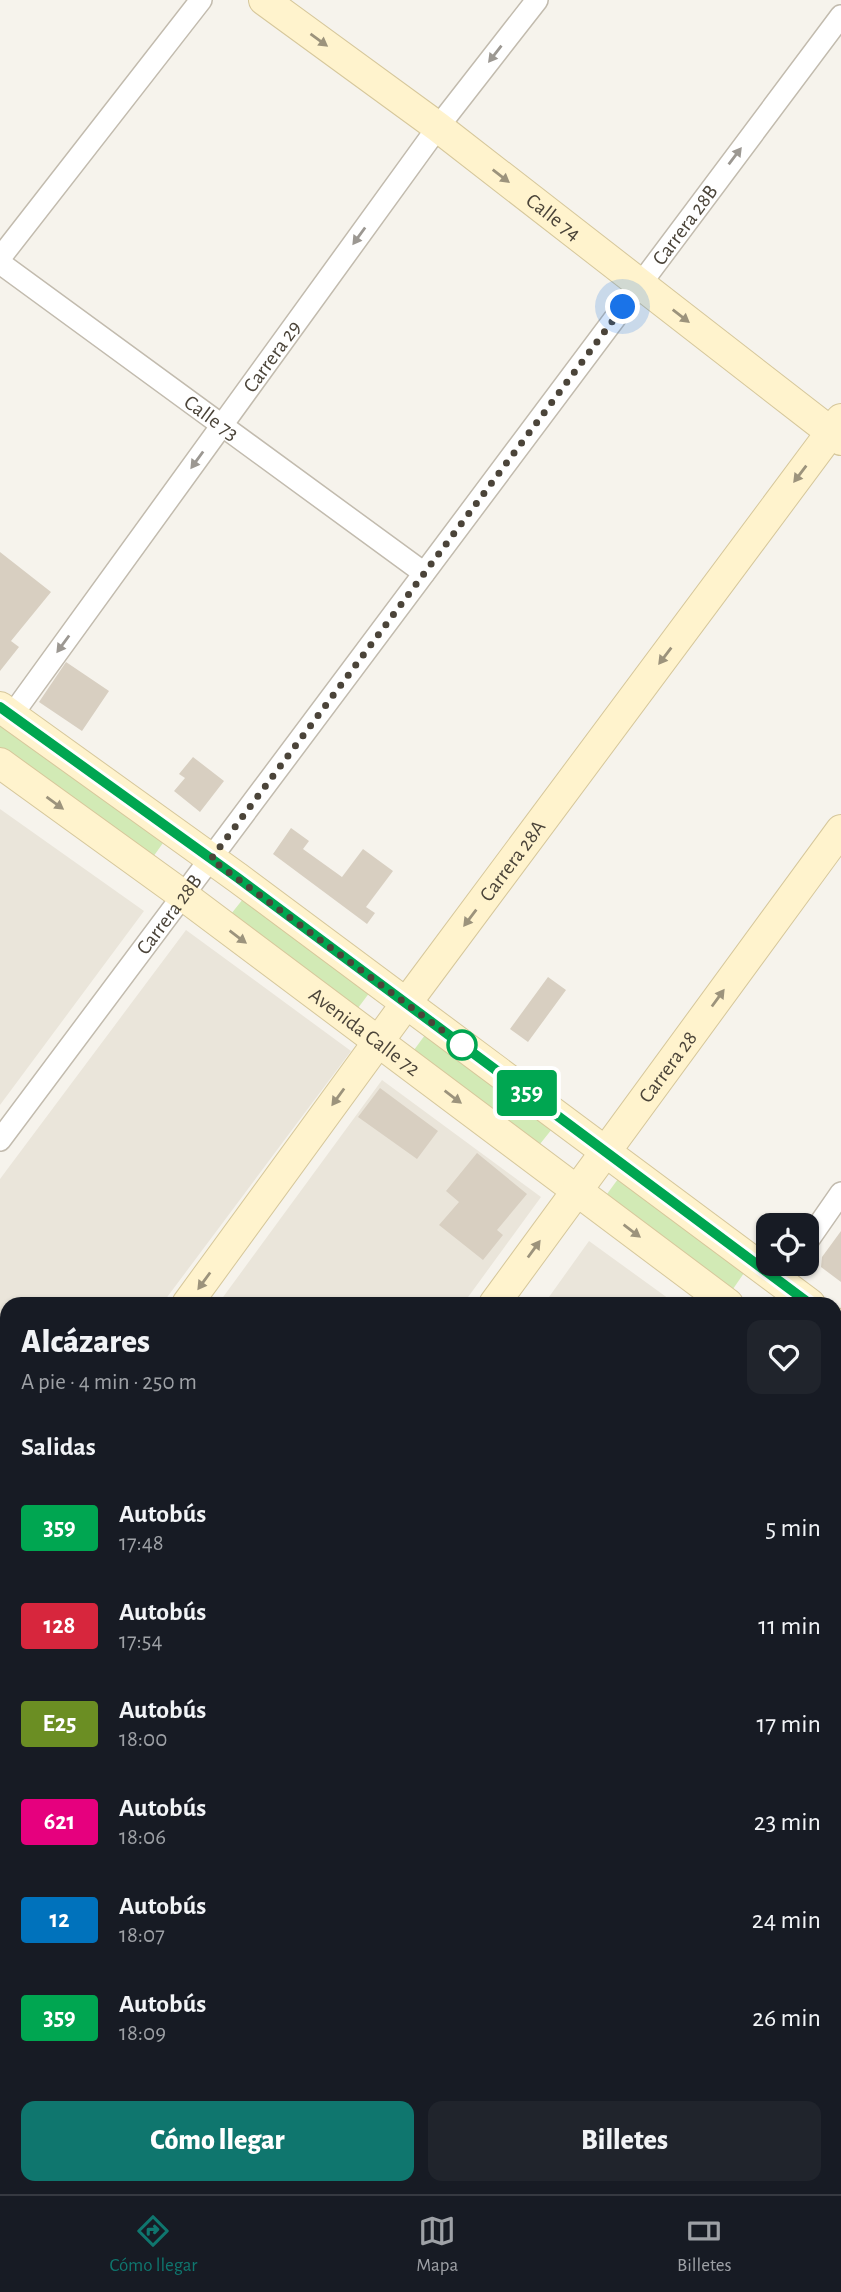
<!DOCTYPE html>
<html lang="es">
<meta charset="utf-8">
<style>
body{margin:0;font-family:"Alegreya Sans",sans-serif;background:#20242c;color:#f1f3f6;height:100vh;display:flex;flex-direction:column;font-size:26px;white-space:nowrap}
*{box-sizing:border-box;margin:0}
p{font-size:23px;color:#9ea1a6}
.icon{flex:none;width:38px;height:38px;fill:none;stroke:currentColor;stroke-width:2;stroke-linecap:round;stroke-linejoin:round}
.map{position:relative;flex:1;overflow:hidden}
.sheet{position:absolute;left:0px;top:1297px;width:842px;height:898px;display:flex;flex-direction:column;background:#171b24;border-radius:21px 21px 0 0;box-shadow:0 2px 5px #0004}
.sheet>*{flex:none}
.badge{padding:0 14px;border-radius:5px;font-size:24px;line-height:46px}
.tools{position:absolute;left:756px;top:1213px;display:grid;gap:14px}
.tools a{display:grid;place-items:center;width:63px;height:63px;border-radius:14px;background:#171b24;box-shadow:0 2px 5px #0004;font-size:35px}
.you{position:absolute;width:35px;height:35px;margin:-18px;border:5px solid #fff;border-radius:50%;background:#1a73e8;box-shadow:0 0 0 10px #1a73e833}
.map>.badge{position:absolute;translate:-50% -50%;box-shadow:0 0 0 4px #fff}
h2{padding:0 21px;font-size:26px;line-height:63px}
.round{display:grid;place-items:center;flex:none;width:74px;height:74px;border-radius:14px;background:#20242c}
.headline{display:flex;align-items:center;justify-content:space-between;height:119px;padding:0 21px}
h1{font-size:33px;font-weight:800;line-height:52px}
.button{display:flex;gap:14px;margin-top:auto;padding:14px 21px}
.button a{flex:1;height:80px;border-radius:14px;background:#0f766e;color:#fff;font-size:28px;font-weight:800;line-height:80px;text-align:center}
.button a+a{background:#20242c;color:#f1f3f6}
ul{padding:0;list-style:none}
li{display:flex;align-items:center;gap:21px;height:98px;padding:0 21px}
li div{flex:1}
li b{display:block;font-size:26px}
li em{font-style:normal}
li .badge{min-width:77px;font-weight:700;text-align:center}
.tab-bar{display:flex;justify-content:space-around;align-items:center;height:98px;border-top:2px solid #363941;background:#171b24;font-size:19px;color:#9ea1a6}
.tab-bar a{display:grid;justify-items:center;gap:4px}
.tab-bar .current{color:#0f766e}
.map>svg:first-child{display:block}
</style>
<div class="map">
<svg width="841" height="2194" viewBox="0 0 841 2194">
<rect width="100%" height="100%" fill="#f6f3ec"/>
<path fill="#eae5da" d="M0,809L144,911L0,1105Z
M186,930L351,1051L162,1304H7V1343L0,1338V1179Z
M382,1080L541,1197L463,1304H218Z
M589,1241L676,1304H544Z
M835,1418L841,1422V1584L835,1593Z
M841,1652V1939L835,1935V1661Z"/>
<path fill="#d2eab5" d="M0,726L163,843L153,857L0,748Z
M243,899L370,992L358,1008L231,914Z
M425,1035L552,1129L540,1144L414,1050Z
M618,1179L744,1273L733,1289L607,1194Z
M835,2000L841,2005V2194H622L626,2188H835Z"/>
<path fill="#d8cfc1" d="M0,552L51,592L11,641L19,647L0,671Z
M66,662L109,691L82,731L39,702Z
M193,757L224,781L200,812L174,791L185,778L179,774Z
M291,828L309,841L303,849L342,877L363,849L393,871L366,907L375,913L367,924L273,854Z
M548,977L566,990L528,1042L510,1029Z
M380,1088L438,1131L417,1159L358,1117Z
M477,1153L527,1194L497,1230L503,1235L483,1260L439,1225L459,1202L446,1191Z
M841,1231V1282L821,1267L822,1257Z
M841,1435V1495L835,1490V1444Z
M335,2188H402L397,2194H345Z
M459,2188H626L622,2194H470Z"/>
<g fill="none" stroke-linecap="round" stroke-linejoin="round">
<g stroke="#c2bbae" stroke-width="24">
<g id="street">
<path d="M0,258L201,0"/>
<path id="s1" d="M0,263L424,573"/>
<path id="s2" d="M12,715L438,127L537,0"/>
<path id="s3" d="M0,1140L841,16"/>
<path d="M807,1242L841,1193"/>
<path d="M0,1362L7,1367"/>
<path d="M835,1617L841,1608"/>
<path d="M835,1960L841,1964"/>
<path d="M0,2043L7,2048"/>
<path d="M214,2188L225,2194"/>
<path d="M138,2194L142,2188"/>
</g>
</g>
<g stroke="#d6c79b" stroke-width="32">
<g id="secondary">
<path id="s4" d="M264,0L438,127L841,440"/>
<path d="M0,707L238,878L810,1304"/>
<path id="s5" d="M0,763L184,896L728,1304"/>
<path id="s6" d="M187,1304L416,990L841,419"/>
<path id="s7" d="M494,1304L841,830"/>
<path d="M835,1323L841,1328"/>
<path d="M835,1384L841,1389"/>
<path d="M0,1561L7,1551"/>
<path d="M0,1984L7,1974"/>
</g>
</g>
<path stroke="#c4b79f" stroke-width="4.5" stroke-dasharray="3.5 3.5" stroke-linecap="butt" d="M835,2077L841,2076
M835,2156H841
M711,2194L716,2188
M792,2194V2188"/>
<use href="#street" stroke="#fff" stroke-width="21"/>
<use href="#secondary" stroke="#fff3cd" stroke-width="30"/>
</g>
<defs><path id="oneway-solid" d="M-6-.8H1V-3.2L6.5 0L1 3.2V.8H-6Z" transform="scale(1.75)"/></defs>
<g fill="#9c937c">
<use href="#oneway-solid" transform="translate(319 40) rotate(36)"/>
<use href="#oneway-solid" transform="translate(501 176) rotate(38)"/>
<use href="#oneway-solid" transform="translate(681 316) rotate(38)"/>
<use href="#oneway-solid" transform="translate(800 474) rotate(127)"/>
<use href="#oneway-solid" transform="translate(665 656) rotate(127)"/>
<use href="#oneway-solid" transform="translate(55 803) rotate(36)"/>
<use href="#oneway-solid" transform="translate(470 918) rotate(127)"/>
<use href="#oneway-solid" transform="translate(238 937) rotate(37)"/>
<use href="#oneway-solid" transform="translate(718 998) rotate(-54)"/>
<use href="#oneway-solid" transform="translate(338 1097) rotate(126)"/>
<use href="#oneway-solid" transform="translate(453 1097) rotate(37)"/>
<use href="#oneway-solid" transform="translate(632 1231) rotate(37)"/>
<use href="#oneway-solid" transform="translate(534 1249) rotate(-54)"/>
<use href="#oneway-solid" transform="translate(204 1281) rotate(126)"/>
</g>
<g fill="#9c9892">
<use href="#oneway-solid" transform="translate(495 54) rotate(128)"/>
<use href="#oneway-solid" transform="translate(735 156) rotate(-53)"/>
<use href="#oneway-solid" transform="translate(359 236) rotate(126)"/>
<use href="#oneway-solid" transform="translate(197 460) rotate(126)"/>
<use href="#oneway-solid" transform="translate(63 644) rotate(126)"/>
</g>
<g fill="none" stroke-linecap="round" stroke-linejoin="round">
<g stroke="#fff" stroke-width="16">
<path id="line" d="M0,707L238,878L810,1304"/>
</g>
<use href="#line" stroke="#00a651" stroke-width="10"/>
<path stroke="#4b4439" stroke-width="7" stroke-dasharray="0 12.6" d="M462,1045L211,859L623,307"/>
</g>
<circle fill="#fff" stroke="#00a651" stroke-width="3.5" cx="462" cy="1045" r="14"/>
<g text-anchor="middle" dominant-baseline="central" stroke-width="5" stroke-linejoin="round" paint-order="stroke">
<g font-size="21" fill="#4b4439" stroke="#fff">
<text stroke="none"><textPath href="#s4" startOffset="362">Calle 74</textPath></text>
<text stroke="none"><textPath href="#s3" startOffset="1143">Carrera 28B</textPath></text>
<text stroke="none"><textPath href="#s2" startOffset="443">Carrera 29</textPath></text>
<text stroke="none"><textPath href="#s1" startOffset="262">Calle 73</textPath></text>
<text stroke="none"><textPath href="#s6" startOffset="550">Carrera 28A</textPath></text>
<text stroke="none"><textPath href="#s3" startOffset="282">Carrera 28B</textPath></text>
<text stroke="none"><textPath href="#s5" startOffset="453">Avenida Calle 72</textPath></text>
<text stroke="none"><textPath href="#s7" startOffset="294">Carrera 28</textPath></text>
</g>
</g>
</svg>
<div class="tools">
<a><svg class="icon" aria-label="locate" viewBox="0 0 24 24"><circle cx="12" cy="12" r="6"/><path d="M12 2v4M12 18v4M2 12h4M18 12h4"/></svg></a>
</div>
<div class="you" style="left:623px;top:307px"></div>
<b class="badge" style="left:527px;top:1093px;background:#00a651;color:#fff">359</b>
<section class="sheet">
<div class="headline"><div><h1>Alcázares</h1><p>A pie · 4 min · 250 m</p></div><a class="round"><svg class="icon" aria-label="heart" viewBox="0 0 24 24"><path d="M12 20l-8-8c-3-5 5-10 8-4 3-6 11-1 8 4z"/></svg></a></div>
<h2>Salidas</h2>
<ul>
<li><span class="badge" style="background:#00a651;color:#fff">359</span><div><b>Autobús</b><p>17:48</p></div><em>5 min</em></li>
<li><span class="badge" style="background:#d7263d;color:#fff">128</span><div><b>Autobús</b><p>17:54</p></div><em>11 min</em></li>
<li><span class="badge" style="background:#6b8e23;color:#fff">E25</span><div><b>Autobús</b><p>18:00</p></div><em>17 min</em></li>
<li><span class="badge" style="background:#e6007e;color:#fff">621</span><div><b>Autobús</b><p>18:06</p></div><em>23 min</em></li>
<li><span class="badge" style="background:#0072bc;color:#fff">12</span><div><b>Autobús</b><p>18:07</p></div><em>24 min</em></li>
<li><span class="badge" style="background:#00a651;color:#fff">359</span><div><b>Autobús</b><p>18:09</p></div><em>26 min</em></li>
</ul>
<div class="button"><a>Cómo llegar</a><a>Billetes</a></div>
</section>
</div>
<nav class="tab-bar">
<a class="current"><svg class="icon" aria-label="directions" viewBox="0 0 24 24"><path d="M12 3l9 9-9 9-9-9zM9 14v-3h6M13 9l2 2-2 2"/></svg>Cómo llegar</a>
<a><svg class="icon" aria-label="map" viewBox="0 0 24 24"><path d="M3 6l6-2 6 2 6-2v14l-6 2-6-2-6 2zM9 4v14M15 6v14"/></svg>Mapa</a>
<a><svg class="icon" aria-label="tickets" viewBox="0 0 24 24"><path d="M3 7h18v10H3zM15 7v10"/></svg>Billetes</a>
</nav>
